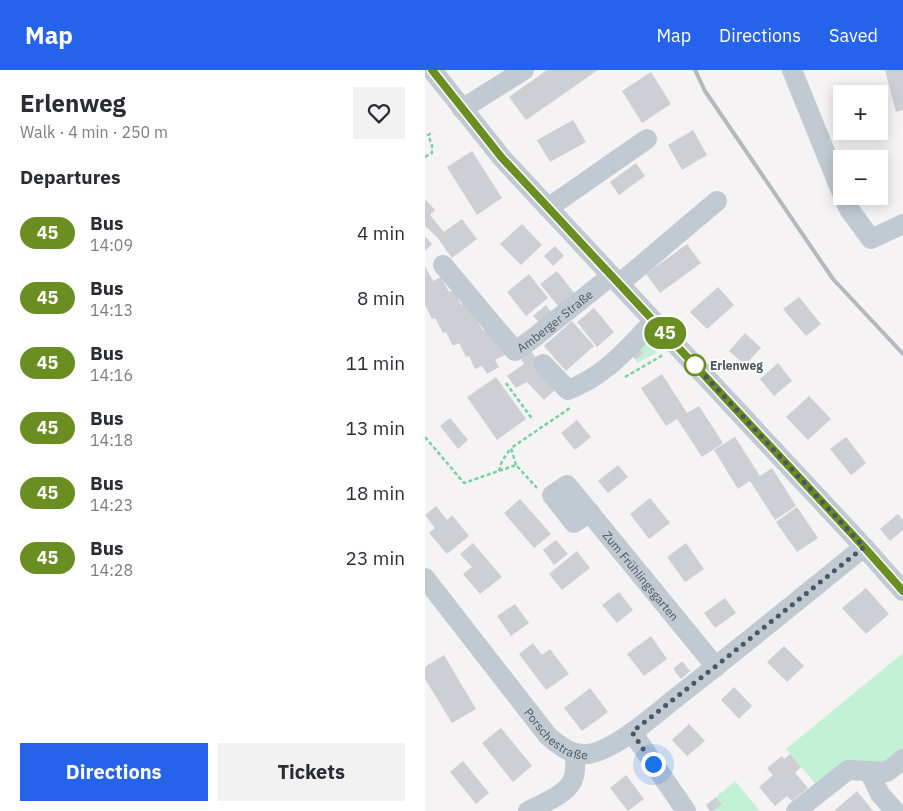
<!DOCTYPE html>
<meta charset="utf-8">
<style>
body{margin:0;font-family:"IBM Plex Sans",sans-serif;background:#f2f2f3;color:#2b2b33;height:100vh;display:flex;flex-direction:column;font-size:19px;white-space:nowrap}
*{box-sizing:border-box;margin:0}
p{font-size:16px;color:#7c7c81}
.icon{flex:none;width:28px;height:28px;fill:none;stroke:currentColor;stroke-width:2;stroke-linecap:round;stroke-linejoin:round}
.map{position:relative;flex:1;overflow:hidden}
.details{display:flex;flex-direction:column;background:#fff;width:425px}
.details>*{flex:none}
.badge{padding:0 10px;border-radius:16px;font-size:18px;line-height:32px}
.controls{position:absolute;left:408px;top:15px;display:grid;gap:10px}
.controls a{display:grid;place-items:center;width:55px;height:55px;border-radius:0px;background:#fff;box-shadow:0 2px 12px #0003;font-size:25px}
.you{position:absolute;width:25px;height:25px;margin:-12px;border:4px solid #fff;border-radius:50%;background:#1a73e8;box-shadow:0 0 0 8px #1a73e833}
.map>.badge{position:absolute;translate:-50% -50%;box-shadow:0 0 0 2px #fff}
h2{padding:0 20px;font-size:19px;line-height:45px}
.round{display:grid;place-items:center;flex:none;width:52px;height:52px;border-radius:0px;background:#f2f2f3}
.overview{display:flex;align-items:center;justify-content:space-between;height:85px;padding:0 20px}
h1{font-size:24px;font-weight:700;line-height:38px}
.action{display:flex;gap:10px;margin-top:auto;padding:10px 20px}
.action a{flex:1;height:58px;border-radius:0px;background:#2563eb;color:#fff;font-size:20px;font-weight:700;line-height:58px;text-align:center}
.action a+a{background:#f2f2f3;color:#2b2b33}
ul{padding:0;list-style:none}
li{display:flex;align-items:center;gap:15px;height:65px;padding:0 20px}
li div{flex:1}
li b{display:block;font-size:19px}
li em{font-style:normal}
li .badge{min-width:55px;font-weight:700;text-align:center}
header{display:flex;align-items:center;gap:30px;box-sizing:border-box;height:70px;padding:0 25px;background:#2563eb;color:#fff}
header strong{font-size:24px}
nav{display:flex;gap:28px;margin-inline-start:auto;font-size:18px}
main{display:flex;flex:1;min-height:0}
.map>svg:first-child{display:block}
</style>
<header>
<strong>Map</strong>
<nav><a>Map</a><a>Directions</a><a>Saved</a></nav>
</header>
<main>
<section class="details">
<div class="overview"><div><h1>Erlenweg</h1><p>Walk · 4 min · 250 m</p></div><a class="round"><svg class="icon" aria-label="heart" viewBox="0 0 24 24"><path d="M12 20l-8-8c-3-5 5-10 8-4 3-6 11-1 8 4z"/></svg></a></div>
<h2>Departures</h2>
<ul>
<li><span class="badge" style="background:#6b8e23;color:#fff">45</span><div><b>Bus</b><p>14:09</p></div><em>4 min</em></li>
<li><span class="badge" style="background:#6b8e23;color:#fff">45</span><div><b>Bus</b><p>14:13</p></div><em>8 min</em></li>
<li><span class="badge" style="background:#6b8e23;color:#fff">45</span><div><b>Bus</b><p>14:16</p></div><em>11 min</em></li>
<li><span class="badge" style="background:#6b8e23;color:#fff">45</span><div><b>Bus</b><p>14:18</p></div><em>13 min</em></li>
<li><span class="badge" style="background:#6b8e23;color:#fff">45</span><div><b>Bus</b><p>14:23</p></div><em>18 min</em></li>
<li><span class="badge" style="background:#6b8e23;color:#fff">45</span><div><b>Bus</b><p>14:28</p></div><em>23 min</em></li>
</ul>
<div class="action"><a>Directions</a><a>Tickets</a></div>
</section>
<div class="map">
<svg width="478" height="741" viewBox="0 0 478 741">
<rect width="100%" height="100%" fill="#f5f3f3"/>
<path fill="#c3f1d5" d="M221,272L232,283L212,293L211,290L218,283L214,279Z
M478,583V683L461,698L395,719L361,679Z
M310,711L335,741H288L297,735L291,727Z"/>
<path fill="#cdcfd5" d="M122,0H173L101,50L84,27Z
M460,0H478V40L471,42Z
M226,2L246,34L217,53L197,21Z
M148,50L161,72L125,92L112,70Z
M268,60L282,85L257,100L243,75Z
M47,81L77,128L52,145L22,97Z
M211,93L220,106L194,125L185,112Z
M1,130L10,140L5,145L19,162L37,149L52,169L27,188L12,167L0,156V131Z
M97,154L117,175L96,195L75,174Z
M0,166L7,174L0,181Z
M262,174L276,193L235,223L221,204Z
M130,176L139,186L128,196L119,186Z
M0,196L8,211L16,207L24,222L29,220L36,235L41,233L58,261L63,258L73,271L80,285L70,290L74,297L62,304L57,296L50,299L44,286L41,287L34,273L28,276L21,262L18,263L10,248L7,249L0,235Z
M132,201L150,224L134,237L115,214Z
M104,204L123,228L101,246L82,222Z
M293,217L309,235L282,259L265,242Z
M374,227L396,254L381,266L358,239Z
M121,235L127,243L115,253L108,246Z
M169,238L189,262L172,277L152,252Z
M147,251L169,276L141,301L119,276Z
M320,263L336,278L320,295L304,281Z
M214,279L218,283L211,290L207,286Z
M105,280L113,290L108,295L130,320L119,330L102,312L91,318L82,306L99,294L95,287Z
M353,293L367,311L349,326L335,309Z
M237,304L262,343L274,336L298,373L277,387L252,349L241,356L216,318Z
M71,307L101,349L72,370L42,327Z
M384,326L406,349L383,370L361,347Z
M25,348L43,370L33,379L15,356Z
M152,350L166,367L150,380L136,363Z
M310,367L335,406L347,398L371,436L350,450L325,411L313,419L289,380Z
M421,367L441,393L426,405L405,379Z
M193,395L203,407L183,423L173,411Z
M225,428L245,453L224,469L205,444Z
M95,429L126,464L109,478L79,443Z
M11,436L22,450L27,445L44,466L22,484L4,463L10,458L0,445Z
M372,437L393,468L372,482L351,452Z
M473,444L478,450V460L465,471L455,459Z
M131,470L143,484L129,495L118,480Z
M48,473L77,507L55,524L38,504L47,497L35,484Z
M261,473L279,499L260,512L242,487Z
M152,481L165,498L137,520L124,504Z
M441,518L464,544L441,564L417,538Z
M194,522L208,540L192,553L177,535Z
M300,528L311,543L290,558L279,543Z
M90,534L104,553L86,566L72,546Z
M226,566L242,589L219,606L202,584Z
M108,573L117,585L125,579L144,604L121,620L94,584Z
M359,576L379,596L362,612L342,592Z
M19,585L51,639L27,653L0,609V597Z
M257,591L265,601L256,609L248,599Z
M309,617L327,636L314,649L296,630Z
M165,618L183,642L157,661L139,638Z
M264,654L280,671L262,686L247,670Z
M76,658L107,696L88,712L57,673Z
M365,684L376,697L370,703L383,718L367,731L362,726L350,736L334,717L348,705L342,698L357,686L359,689Z
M38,691L64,723L51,734L25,702Z
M201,705L219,729L203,741L185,718Z
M432,721L448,741H411L410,740Z
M291,727L297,735L288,741H285L281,735Z"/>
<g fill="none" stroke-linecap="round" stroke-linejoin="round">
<path stroke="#7ad0a6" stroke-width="2.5" stroke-dasharray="4 2.5" stroke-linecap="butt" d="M0,87L7,83V75L3,65L8,62
M200,307L238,285
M81,313L108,350
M0,367L39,413L91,395L112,418
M91,395L86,378L145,338
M74,401L77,391L86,378"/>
<g stroke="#c1cad2" stroke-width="20">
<path d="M7,0L77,88L439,477L478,521"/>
<path d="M367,0L416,121"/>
<path d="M37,39L99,0"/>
<path d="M418,126L424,139L446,169L478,154"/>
<path d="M123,138L222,69"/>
<path id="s1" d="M18,195L90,281L106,270L186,206"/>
<path d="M194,214L292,131"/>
<path d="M118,294L143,320C181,305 201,280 229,251"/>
<path id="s2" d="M165,442L149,453L127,425L142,415L291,597"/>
<path id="s3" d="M0,508L123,666C135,676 147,686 163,684C191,680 230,644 252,627C315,578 377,527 439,477"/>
<path d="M207,662L261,741"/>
<path d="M444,701L455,724L470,741"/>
<path d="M103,741C118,733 145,724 149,706C151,699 150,690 150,683"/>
<path d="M371,741L423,700L462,702L478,689"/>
</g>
<path stroke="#b5b8bd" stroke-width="4" d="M270,0L280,21L408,209L478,284"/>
</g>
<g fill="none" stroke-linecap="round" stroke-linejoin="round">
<g stroke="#fff" stroke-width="11">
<path id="line" d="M7,0L77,88L439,477L478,521"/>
</g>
<use href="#line" stroke="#6b8e23" stroke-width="8"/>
<path stroke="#4a5661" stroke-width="5" stroke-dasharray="0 9" d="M228,694L207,662L291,596L439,477L270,295"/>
</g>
<circle fill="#fff" stroke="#6b8e23" stroke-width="2.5" cx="270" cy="295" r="10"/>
<g text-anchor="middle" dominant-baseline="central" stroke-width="4" stroke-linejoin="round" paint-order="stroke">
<g font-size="12" fill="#4a5661" stroke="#fff">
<text stroke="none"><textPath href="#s1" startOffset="162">Amberger Straße</textPath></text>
<text stroke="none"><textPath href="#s2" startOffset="190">Zum Frühlingsgarten</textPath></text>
<text stroke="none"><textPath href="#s3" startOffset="206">Porschestraße</textPath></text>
</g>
<g font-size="12" font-weight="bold" fill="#4a5661" stroke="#fff" text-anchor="start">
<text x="285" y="295">Erlenweg</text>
</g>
</g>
</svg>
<div class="controls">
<a>+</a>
<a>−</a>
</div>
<div class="you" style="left:228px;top:694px"></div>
<b class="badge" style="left:240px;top:263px;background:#6b8e23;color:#fff">45</b>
</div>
</main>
